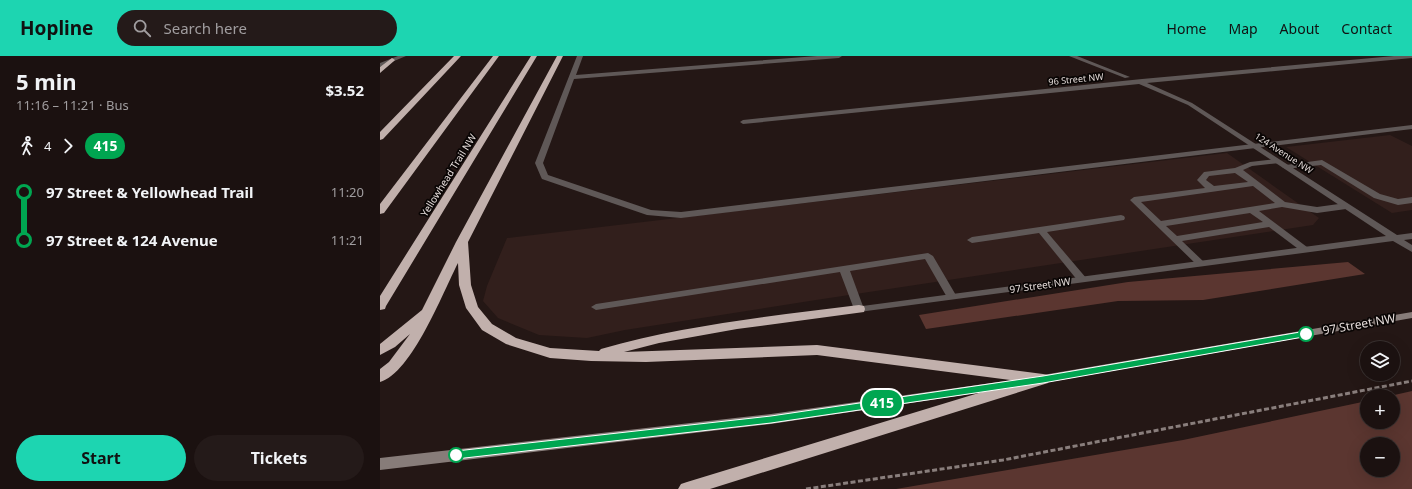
<!DOCTYPE html>
<meta charset="utf-8">
<style>
body{margin:0;font-family:"Noto Sans",sans-serif;background:#241a19;color:#f1f3f6;height:100vh;display:flex;flex-direction:column;font-size:15px;white-space:nowrap}
*{box-sizing:border-box;margin:0}
p{font-size:13px;color:#a09d9f}
.icon{flex:none;width:22px;height:22px;fill:none;stroke:currentColor;stroke-width:2;stroke-linecap:round;stroke-linejoin:round}
.map{position:relative;flex:1;overflow:hidden}
.details{display:flex;flex-direction:column;background:#1b1110;width:380px}
.details>*{flex:none}
.badge{padding:0 8px;border-radius:13px;font-size:14px;line-height:26px}
.buttons{position:absolute;left:980px;top:285px;display:grid;gap:8px}
.buttons a{display:grid;place-items:center;width:40px;height:40px;border-radius:50%;background:#1b1110;box-shadow:0 4px 16px #0002,0 0 0 1px #393130;font-size:20px}
.map>.badge{position:absolute;translate:-50% -50%;box-shadow:0 0 0 2px #fff}
.legs{display:flex;align-items:center;gap:6px;height:44px;padding:0 16px;font-size:13px}
.legs p{margin-inline-start:auto}
.overview{display:flex;align-items:center;justify-content:space-between;height:68px;padding:0 16px}
h1{font-size:22px;font-weight:700;line-height:30px}
.action{display:flex;gap:8px;margin-top:auto;padding:8px 16px}
.action a{flex:1;height:46px;border-radius:24px;background:#1dd5b1;color:#111;font-size:16px;font-weight:700;line-height:46px;text-align:center}
.action a+a{background:#241a19;color:#f1f3f6}
ul{padding:0 16px;list-style:none}
li{display:flex;align-items:center;gap:14px;height:48px;font-size:15px}
li i{display:grid;place-items:center;width:6px;height:100%;margin:0 5px;background:currentColor}
li i::after{content:'';width:10px;height:10px;margin:-5px;border:3px solid;border-radius:50%;background:#1b1110}
li p{margin-inline-start:auto}
li:first-child i{background:linear-gradient(#0000 50%,currentColor 0)}
li:last-child i{background:linear-gradient(currentColor 50%,#0000 0)}
header{display:flex;align-items:center;gap:24px;box-sizing:border-box;height:56px;padding:0 20px;background:#1dd5b1;color:#111}
header strong{font-size:19px}
nav{display:flex;gap:22px;margin-inline-start:auto;font-size:14px}
.search{width:280px;height:36px;background:#241a19;display:flex;align-items:center;gap:10px;box-sizing:border-box;padding:0 14px;border-radius:22px;color:#a09d9f;font-size:15px}
main{display:flex;flex:1;min-height:0}
.map>svg:first-child{display:block}
</style>
<header>
<strong>Hopline</strong>
<div class="search"><svg class="icon" aria-label="search" viewBox="0 0 24 24"><circle cx="10" cy="10" r="6"/><path d="M15 15l6 6"/></svg>Search here</div>
<nav><a>Home</a><a>Map</a><a>About</a><a>Contact</a></nav>
</header>
<main>
<section class="details">
<div class="overview"><div><h1>5 min</h1><p>11:16 – 11:21 · Bus</p></div><b>$3.52</b></div>
<div class="legs"><svg class="icon" aria-label="walk" viewBox="0 0 24 24"><circle cx="13" cy="4" r="2"/><path d="M13 8l-2 6 4 7M11 14l-3 7M7 12l3-4h3l4 4"/></svg>4<svg class="icon" aria-label="forward" viewBox="0 0 24 24"><path d="M9 5l7 7-7 7"/></svg><b class="badge" style="background:#00a651;color:#fff">415</b></div>
<ul>
<li><i style="color:#00a651"></i><b>97 Street &amp; Yellowhead Trail</b><p>11:20</p></li>
<li><i style="color:#00a651"></i><b>97 Street &amp; 124 Avenue</b><p>11:21</p></li>
</ul>
<div class="action"><a>Start</a><a>Tickets</a></div>
</section>
<div class="map">
<svg width="1032" height="433" viewBox="0 0 1032 433">
<rect width="100%" height="100%" fill="#241715"/>
<path fill="#321f1c" d="M1010,79L1032,90V154L1012,157L906,91Z
M847,97L939,162L933,169L436,244L245,274L207,282L159,279L118,262L103,245L107,230L127,182Z"/>
<path fill="#5b3630" fill-rule="evenodd" d="M968,206L985,218L823,244L738,245L546,273L539,259L748,226Z
M1032,335V433H516L803,384L987,345V366H1013V340H1010ZM987,388H1013V414H987Z"/>
<g fill="none" stroke-linecap="round" stroke-linejoin="round">
<path stroke="#897e7c" stroke-width="3" stroke-dasharray="5 2.5" stroke-linecap="butt" d="M426,433L623,404L1032,325"/>
<path fill="#5f5857" fill-rule="evenodd" d="M197,0H203L196,19L437,0H462L459,2L194,23L163,107L168,119L271,154L301,156L1032,69V73L301,162L267,159L162,123L161,121L155,107Z
M897,103L901,105L900,107L872,110L863,114L905,146L937,151L966,147L970,150L966,153L937,157L902,151L879,155L927,191L929,193L927,195H921L889,171L802,185L825,207L823,209H817L750,144L754,141L825,132L817,124L824,116L855,112L870,106ZM855,117L868,126L834,130L826,124L829,120ZM873,130L895,147L781,165L761,146ZM870,157L883,166L797,180L786,170Z
M942,104L1000,138L1018,143L1032,141V147L1018,149L994,142L941,109L906,113L902,111L906,109Z
M741,159L744,160L745,162L744,164L667,176L707,223L702,226L698,225L659,177L592,187L587,184L592,181Z
M548,197L553,200L577,241L576,243H568L545,203L470,215L484,253L479,256L474,253L460,216L216,254L211,251L216,248Z"/>
<path fill="#5f5857" fill-rule="evenodd" d="M18,0H26L0,11V7Z
M689,0H697L750,21L745,22Z
M1014,0H1032V2L767,27L812,47L1017,179L1032,177V183L1024,184L1032,189V196L1013,185L479,256L474,253L475,251L1006,180L808,49L759,28L363,68L360,66L363,64L762,23Z"/>
<path fill="#877c79" fill-rule="evenodd" d="M1032,256V262L657,328L653,327L651,324L653,321L657,320Z
M639,323L643,324L645,327L643,330L391,368L0,414V402L391,358Z"/>
<path fill="#c1b0ac" fill-rule="evenodd" d="M74,0H81L3,83L0,84V76Z
M113,0H119L4,157L0,158V148Z
M151,0H157L6,250L5,253L0,254V240Z
M177,0H183L88,186L91,229L98,251L112,268L136,282L170,292L219,295L221,293C305,269 392,260 479,249L484,250L485,253L484,256L357,273L279,287L244,296L437,289L663,318L668,319L670,323L668,327L330,433H298L301,428L307,426L638,325L437,299L266,306L211,305L170,302L126,288L102,274L86,252L79,229L78,207C63,236 32,317 0,326V313L9,306L30,278L15,291L0,299V288L42,254L76,186Z
M12,2L15,4L14,5L0,17V11Z"/>
</g>
<path fill="#00a651" stroke="#fff" d="M926,275L930,278L929,280L663,327L391,367L76,403L72,402L71,399L72,396L76,395L391,360L663,320Z"/>
<g fill="#fff" stroke="#00a651" stroke-width="2">
<circle cx="926" cy="278" r="7"/>
<circle cx="76" cy="399" r="7"/>
</g>
<g text-anchor="middle" dominant-baseline="central" stroke-width="3.5" stroke-linejoin="round" paint-order="stroke">
<g font-size="9" fill="#e6dddb" stroke="#090504">
<text transform="translate(696 23) rotate(-6)">96 Street NW</text>
<text transform="translate(904 97) rotate(33)">124 Avenue NW</text>
</g>
<g font-size="10" fill="#e6dddb" stroke="#090504">
<text transform="translate(68 119) rotate(-58)">Yellowhead Trail NW</text>
<text transform="translate(660 229) rotate(-8)">97 Street NW</text>
</g>
<g font-size="12" fill="#e6dddb" stroke="#090504">
<text transform="translate(979 268) rotate(-10)">97 Street NW</text>
</g>
</g>
</svg>
<div class="buttons">
<a><svg class="icon" aria-label="layers" viewBox="0 0 24 24"><path d="M12 4l9 5-9 5-9-5zM3 14l9 5 9-5"/></svg></a>
<a>+</a>
<a>−</a>
</div>
<b class="badge" style="left:502px;top:347px;background:#00a651;color:#fff">415</b>
</div>
</main>
